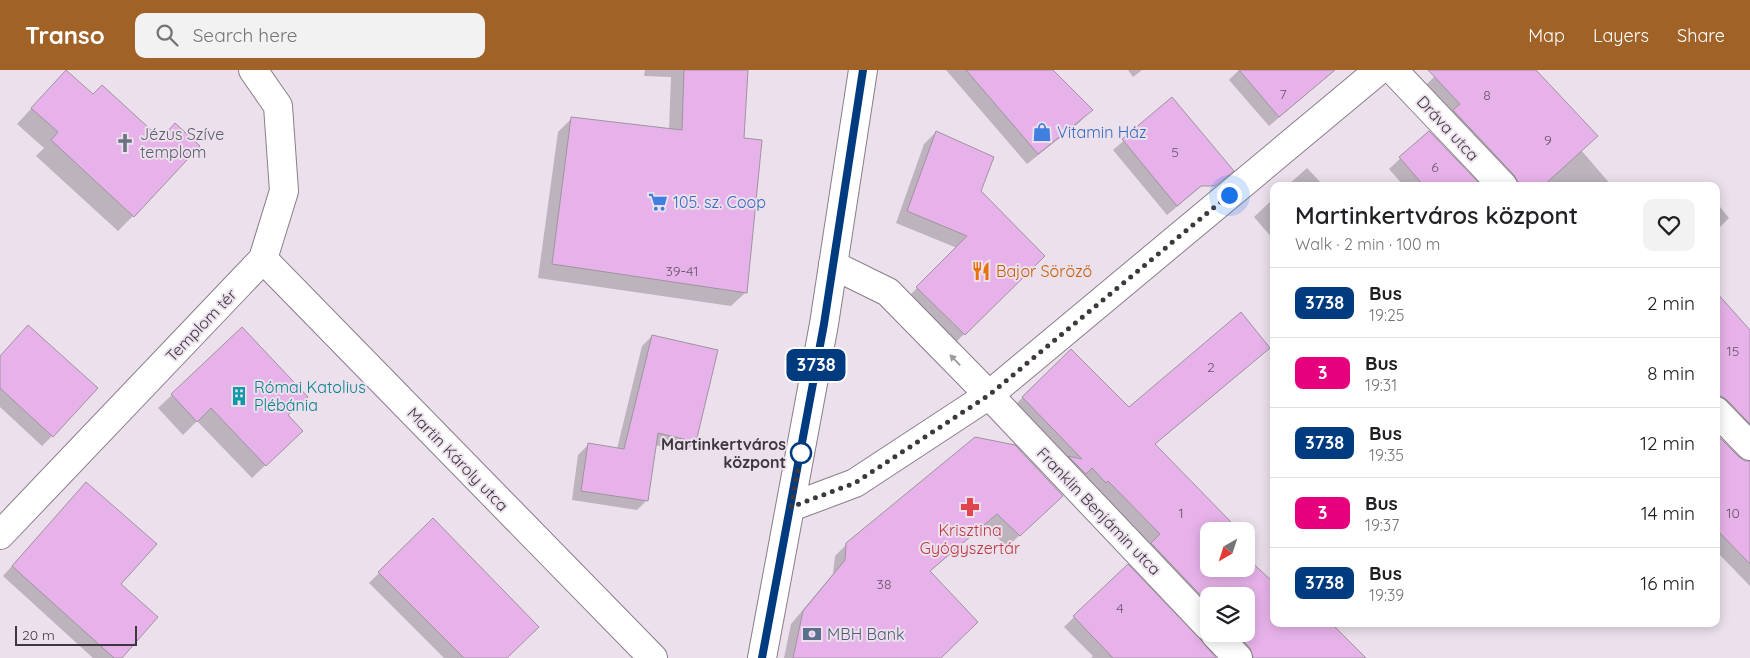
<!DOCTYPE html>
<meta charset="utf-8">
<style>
body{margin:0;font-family:Quicksand,sans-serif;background:#f2f2f2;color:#202124;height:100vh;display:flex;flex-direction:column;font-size:19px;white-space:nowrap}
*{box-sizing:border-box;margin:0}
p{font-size:16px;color:#757577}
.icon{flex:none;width:28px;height:28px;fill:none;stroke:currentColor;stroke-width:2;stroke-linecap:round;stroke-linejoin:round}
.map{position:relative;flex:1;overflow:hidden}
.sheet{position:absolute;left:1270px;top:112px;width:450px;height:445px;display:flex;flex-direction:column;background:#fff;border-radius:10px;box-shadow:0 2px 12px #0003}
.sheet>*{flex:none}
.badge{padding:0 10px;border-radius:8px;font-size:18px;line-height:32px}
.needle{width:32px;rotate:219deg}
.buttons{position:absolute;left:1200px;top:452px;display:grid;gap:10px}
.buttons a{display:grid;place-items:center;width:55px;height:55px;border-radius:10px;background:#fff;box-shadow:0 2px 12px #0003;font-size:25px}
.scale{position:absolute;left:15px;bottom:12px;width:122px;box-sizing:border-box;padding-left:5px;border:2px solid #3d383d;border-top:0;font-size:14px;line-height:18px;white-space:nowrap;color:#3d383d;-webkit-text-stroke:4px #ebe0ec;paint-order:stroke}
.you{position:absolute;width:25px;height:25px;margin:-12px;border:4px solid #fff;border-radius:50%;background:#1a73e8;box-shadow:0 0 0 8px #1a73e833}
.map>.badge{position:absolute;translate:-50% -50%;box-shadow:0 0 0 2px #fff}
.round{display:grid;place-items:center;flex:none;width:52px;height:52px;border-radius:10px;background:#f2f2f2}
.overview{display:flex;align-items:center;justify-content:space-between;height:85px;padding:0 25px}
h1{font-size:24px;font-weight:600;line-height:38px}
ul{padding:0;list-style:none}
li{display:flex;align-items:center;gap:15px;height:70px;padding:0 25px;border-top:1px solid #e0e0e0}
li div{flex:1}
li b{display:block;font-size:19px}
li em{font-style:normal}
li .badge{min-width:55px;font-weight:700;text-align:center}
header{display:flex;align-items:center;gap:30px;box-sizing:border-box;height:70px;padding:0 25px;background:#a06227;color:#fff}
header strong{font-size:24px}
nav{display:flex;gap:28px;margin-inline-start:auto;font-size:18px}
.search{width:350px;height:45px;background:#f2f2f2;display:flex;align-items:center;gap:12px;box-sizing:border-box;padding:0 18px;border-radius:10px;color:#757577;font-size:19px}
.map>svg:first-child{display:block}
</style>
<header>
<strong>Transo</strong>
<div class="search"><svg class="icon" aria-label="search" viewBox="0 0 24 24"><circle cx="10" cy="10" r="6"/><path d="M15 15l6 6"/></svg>Search here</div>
<nav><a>Map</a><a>Layers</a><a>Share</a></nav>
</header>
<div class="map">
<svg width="1750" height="588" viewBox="0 0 1750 588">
<rect width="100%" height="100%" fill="#ebe0ec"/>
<path fill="#0003" d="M645,0H747L743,69L746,222L731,236L538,208L558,62L572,48L669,60L671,7L644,6Z
M946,0H1052L1091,40L1080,52L1027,94Z
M1128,0H1142L1133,7Z
M1239,0H1335L1269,56L1229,10Z
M1441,0H1535L1581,80L1612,116H1504L1424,17Z
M51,17L93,26L133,146L118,161L36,86L44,78L17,54Z
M1172,29L1216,104L1167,145L1113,80Z
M936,62L979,121L1043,186L952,276L906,229L957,178L896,153L924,74Z
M1429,62L1480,116H1404L1389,99Z
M1307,98L1324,116H1287Z
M1274,128V170L1254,147Z
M1716,132L1729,148L1716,161Z
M1716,224L1750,262V375L1716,340Z
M242,259L287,345L288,374L252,408L197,351L183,365L158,338Z
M652,266L716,281L695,372L685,382L655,375L647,430L637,440L572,430L578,385L588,375L617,379L642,276Z
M1268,278L1257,289L1154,375L1231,453L1222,461H1209V499H1246L1274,554H1330L1364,588H1265L1245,569L1232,582L1213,564H1246V526H1209V557L1011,339L1071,280L1129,338Z
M0,286L52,366L42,376L0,337Z
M1716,365L1738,388L1745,392H1750V516L1716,481Z
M975,368L1049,438L1007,477L984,455L929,502L907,588H784L791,554L833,504L835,486L847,474Z
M86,413L120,514V588H93L3,506Z
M433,449L506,588H444L369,513Z
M1074,547L1215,588H1091L1093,586L1064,557Z"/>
<path fill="#e7b2ea" stroke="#9f949f" d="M66,0L93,24L102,15L161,69L175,53L200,76L134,147L51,70L58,62L31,38Z
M684,0H748L744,68L762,70L747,223L552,194L571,47L682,60Z
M966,0H1053L1093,40L1038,84Z
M1239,0H1335L1279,47Z
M1428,0H1536L1598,66L1543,116H1518V112L1514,105L1453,40L1460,34Z
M1172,27L1234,101L1215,116H1201L1177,136L1122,69Z
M936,61L994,87L981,121L1045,186L965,265L916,217L967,166L907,141Z
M1429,61L1482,116H1424L1399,87Z
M1716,222L1750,260V354L1727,330L1721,326H1716Z
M1241,242L1270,278L1155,374L1232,453L1224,461H1209V499H1246V487L1274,513V554H1332L1366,588H1253L1250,578L1236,564H1246V526H1209V534L1151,473L1160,464L1108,411L1106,413L1092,398L1086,404L1068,386L1082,389L1022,327L1071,279L1129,337Z
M28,255L98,318L53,367L0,318V286Z
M242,257L308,327L288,345L303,361L266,396L211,338L197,352L171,324Z
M652,265L718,280L696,372L658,363L648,431L581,421L588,373L624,379Z
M1716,364L1739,387L1745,391H1750V494L1716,459Z
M975,367L1015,375L1063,426L1020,466L997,444L930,501L978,552L941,588H793L803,541L845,490L846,473Z
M86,412L157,474L121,514L158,547L122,588H114L12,496Z
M433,448L539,557L507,588H464L378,502Z
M1128,494L1201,570L1216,588H1113L1073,546Z"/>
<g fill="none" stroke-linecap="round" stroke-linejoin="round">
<g stroke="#887e88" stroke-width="30">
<path id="minor" d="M1393,0L1503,116
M263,189L653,588
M833,195L888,222L989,325L1209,557
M1716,341L1750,376
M791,437L855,413L989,325L1379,0
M0,465L263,189L284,121L278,36L253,0
M1215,564L1238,588"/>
</g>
<g stroke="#887e88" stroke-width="30">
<path id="major" d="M762,588L824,254L863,0"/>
</g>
<use href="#minor" stroke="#fff" stroke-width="28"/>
<use href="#major" stroke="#fff" stroke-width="28"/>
</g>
<defs><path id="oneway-solid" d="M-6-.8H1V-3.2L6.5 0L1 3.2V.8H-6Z" transform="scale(1.25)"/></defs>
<use fill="#9e9c9e" href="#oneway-solid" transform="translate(955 290) rotate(-134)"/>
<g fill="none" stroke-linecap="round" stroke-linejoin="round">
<g stroke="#fff" stroke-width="11">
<path id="line" d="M762,588L824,254L863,0"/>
</g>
<use href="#line" stroke="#003b80" stroke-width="8"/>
<path stroke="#3d383d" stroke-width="5" stroke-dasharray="0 9" d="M801,383L791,437L855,413L989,325L1229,125"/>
</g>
<defs>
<g id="shop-bare" transform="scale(1.5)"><path d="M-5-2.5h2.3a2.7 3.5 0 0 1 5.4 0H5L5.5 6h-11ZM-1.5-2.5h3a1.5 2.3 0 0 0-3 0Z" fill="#3f7fe0" stroke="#ebe0ec" stroke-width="2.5" paint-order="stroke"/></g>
<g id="church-bare" transform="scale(1.5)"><path d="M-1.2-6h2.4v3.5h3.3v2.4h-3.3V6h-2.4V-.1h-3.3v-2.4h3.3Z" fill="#6b7280" stroke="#ebe0ec" stroke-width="2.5" paint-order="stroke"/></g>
<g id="supermarket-bare" transform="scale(1.5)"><path d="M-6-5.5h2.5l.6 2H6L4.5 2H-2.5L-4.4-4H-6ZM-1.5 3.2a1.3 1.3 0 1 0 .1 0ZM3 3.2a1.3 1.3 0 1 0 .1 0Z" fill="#3f7fe0" stroke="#ebe0ec" stroke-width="2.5" paint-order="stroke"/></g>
<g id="restaurant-bare" transform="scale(1.5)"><path d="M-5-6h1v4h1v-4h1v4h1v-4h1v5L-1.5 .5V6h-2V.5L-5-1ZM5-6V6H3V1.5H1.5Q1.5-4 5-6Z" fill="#e8710a" stroke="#ebe0ec" stroke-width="2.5" paint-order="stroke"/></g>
<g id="building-bare" transform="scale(1.5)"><path d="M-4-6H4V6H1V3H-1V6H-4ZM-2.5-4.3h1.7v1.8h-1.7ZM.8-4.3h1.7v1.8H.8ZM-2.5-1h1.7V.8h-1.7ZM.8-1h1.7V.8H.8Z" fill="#0f9aa8" stroke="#ebe0ec" stroke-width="2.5" paint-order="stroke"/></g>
<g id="pharmacy-bare" transform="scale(1.5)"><path d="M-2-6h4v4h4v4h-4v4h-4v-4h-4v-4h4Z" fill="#e0444e" stroke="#ebe0ec" stroke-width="2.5" paint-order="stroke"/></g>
<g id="bank-bare" transform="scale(1.5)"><path d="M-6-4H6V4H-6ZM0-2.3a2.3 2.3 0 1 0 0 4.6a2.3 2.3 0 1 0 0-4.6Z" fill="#5c6f8a" stroke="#ebe0ec" stroke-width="2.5" paint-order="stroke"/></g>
</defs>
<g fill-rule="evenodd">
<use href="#shop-bare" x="1042" y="62"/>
<use href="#church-bare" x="125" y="73"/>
<use href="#supermarket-bare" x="658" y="132"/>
<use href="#restaurant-bare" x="981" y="201"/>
<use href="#building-bare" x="239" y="326"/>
<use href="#pharmacy-bare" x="970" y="437"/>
<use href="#bank-bare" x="812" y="564"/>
</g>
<circle fill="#fff" stroke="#003b80" stroke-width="2.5" cx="801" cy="383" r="10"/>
<g text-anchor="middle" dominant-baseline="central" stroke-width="4" stroke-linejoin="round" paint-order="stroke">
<g font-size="14" fill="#685668">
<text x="1283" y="24">7</text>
<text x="1487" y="25">8</text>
<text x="1548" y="70">9</text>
<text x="1175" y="82">5</text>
<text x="1435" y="97">6</text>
<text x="682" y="201">39-41</text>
<text x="1733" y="281">15</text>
<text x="1211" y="297">2</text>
<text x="1181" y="443">1</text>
<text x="1733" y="443">10</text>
<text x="884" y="514">38</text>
<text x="1120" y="538">4</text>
</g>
<g font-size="16" fill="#3d383d" stroke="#ebe0ec">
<text transform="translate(1448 58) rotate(47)">Dráva utca</text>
<text transform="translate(201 255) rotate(-46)">Templom tér</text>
<text transform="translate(458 389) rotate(46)">Martin Károly utca</text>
<text transform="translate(1099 441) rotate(46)">Franklin Benjámin utca</text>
</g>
<g font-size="16" fill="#366cbe" stroke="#ebe0ec" text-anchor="start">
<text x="1057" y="62">Vitamin Ház</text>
<text x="673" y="132">105. sz. Coop</text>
</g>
<g font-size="16" fill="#5b616d" stroke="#ebe0ec" text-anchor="start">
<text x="140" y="64">Jézus Szíve<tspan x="140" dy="18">templom</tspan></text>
</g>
<g font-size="16" fill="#c56008" stroke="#ebe0ec" text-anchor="start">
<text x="996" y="201">Bajor Söröző</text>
</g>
<g font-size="16" fill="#0d838f" stroke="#ebe0ec" text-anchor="start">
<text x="254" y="317">Római Katolius<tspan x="254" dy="18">Plébánia</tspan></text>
</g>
<g font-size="16" font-weight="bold" fill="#3d383d" stroke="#ebe0ec" text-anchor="end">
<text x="786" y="374">Martinkertváros<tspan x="786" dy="18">központ</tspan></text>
</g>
<g font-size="16" fill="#be3a42" stroke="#ebe0ec">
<text x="970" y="460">Krisztina<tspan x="970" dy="18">Gyógyszertár</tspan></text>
</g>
<g font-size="16" fill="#4e5e75" stroke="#ebe0ec" text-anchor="start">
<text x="827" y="564">MBH Bank</text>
</g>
</g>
</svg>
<div class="buttons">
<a><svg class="needle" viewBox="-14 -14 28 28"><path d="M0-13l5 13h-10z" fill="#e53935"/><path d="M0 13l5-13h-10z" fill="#757577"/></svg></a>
<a><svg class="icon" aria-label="layers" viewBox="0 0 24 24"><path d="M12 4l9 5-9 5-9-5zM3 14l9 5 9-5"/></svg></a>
</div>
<div class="scale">20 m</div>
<div class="you" style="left:1229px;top:125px"></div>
<b class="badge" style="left:816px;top:295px;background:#003b80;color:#fff">3738</b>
<section class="sheet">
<div class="overview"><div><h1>Martinkertváros központ</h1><p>Walk · 2 min · 100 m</p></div><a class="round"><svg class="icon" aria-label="heart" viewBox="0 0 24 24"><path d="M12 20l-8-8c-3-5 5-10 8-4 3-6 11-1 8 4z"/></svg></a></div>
<ul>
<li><span class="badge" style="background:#003b80;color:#fff">3738</span><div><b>Bus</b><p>19:25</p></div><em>2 min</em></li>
<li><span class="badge" style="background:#e6007e;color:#fff">3</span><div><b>Bus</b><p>19:31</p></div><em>8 min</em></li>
<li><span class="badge" style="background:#003b80;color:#fff">3738</span><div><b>Bus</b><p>19:35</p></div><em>12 min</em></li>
<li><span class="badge" style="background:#e6007e;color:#fff">3</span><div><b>Bus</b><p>19:37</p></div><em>14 min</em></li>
<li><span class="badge" style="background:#003b80;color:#fff">3738</span><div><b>Bus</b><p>19:39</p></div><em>16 min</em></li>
</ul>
</section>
</div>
